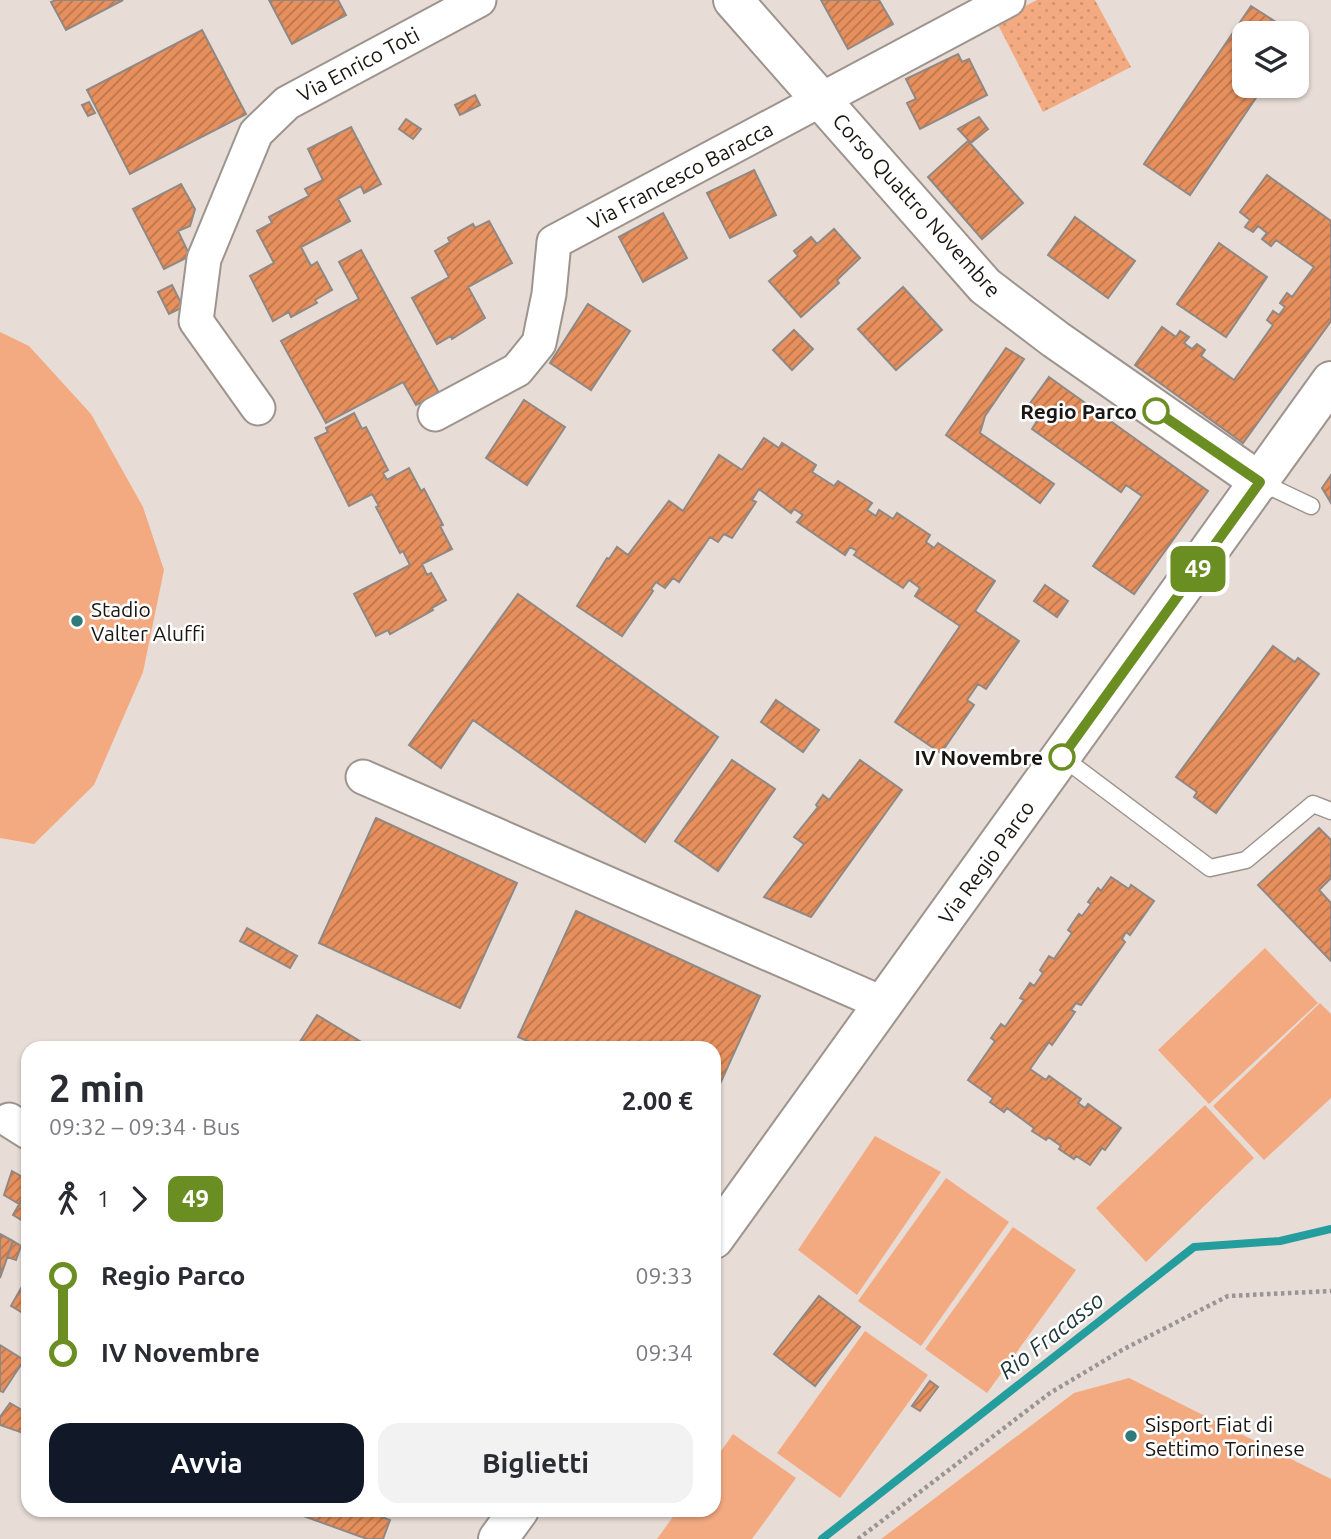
<!DOCTYPE html>
<html lang="it">
<meta charset="utf-8">
<style>
body{margin:0;font-family:Ubuntu,sans-serif;background:#f2f2f3;color:#2b2b33;height:100vh;display:flex;flex-direction:column;font-size:26px;white-space:nowrap}
*{box-sizing:border-box;margin:0}
p{font-size:23px;color:#7c7c81}
.icon{flex:none;width:38px;height:38px;fill:none;stroke:currentColor;stroke-width:2;stroke-linecap:round;stroke-linejoin:round}
.map{position:relative;flex:1;overflow:hidden}
.drawer{position:absolute;left:21px;top:1041px;width:700px;height:476px;display:flex;flex-direction:column;background:#fff;border-radius:21px;box-shadow:0 2px 5px #0004}
.drawer>*{flex:none}
.badge{padding:0 14px;border-radius:10px;font-size:24px;line-height:46px}
.fabs{position:absolute;left:1232px;top:21px;display:grid;gap:14px}
.fabs a{display:grid;place-items:center;width:77px;height:77px;border-radius:14px;background:#fff;box-shadow:0 2px 5px #0004;font-size:35px}
.map>.badge{position:absolute;translate:-50% -50%;box-shadow:0 0 0 4px #fff}
.legs{display:flex;align-items:center;gap:10px;height:77px;padding:0 28px;font-size:23px}
.legs p{margin-inline-start:auto}
.head{display:flex;align-items:center;justify-content:space-between;height:119px;padding:0 28px}
h1{font-size:38px;font-weight:700;line-height:52px}
.action{display:flex;gap:14px;margin-top:auto;padding:14px 28px}
.action a{flex:1;height:80px;border-radius:21px;background:#111827;color:#fff;font-size:28px;font-weight:700;line-height:80px;text-align:center}
.action a+a{background:#f2f2f3;color:#2b2b33}
ul{padding:0 28px;list-style:none}
li{display:flex;align-items:center;gap:24px;height:77px;font-size:26px}
li i{display:grid;place-items:center;width:10px;height:100%;margin:0 9px;background:currentColor}
li i::after{content:'';width:18px;height:18px;margin:-9px;border:5px solid;border-radius:50%;background:#fff}
li p{margin-inline-start:auto}
li:first-child i{background:linear-gradient(#0000 50%,currentColor 0)}
li:last-child i{background:linear-gradient(currentColor 50%,#0000 0)}
.map>svg:first-child{display:block}
</style>
<div class="map">
<svg width="1331" height="1539" viewBox="0 0 1331 1539">
<defs>
<pattern id="grass-dots" width="8" height="8" patternUnits="userSpaceOnUse" patternTransform="scale(1.75)"><rect width="8" height="8" fill="#f3aa81"/><path d="M2 2h.1M6 6h.1" fill="none" stroke="#d0926f" stroke-width="1.8" stroke-linecap="round"/></pattern>
<pattern id="building-hatch" width="6" height="6" patternUnits="userSpaceOnUse" patternTransform="scale(1.75)"><rect width="6" height="6" fill="#e7905d"/><path d="M-1 1l2-2M0 6l6-6M5 7l2-2" fill="none" stroke="#ba754c"/></pattern>
</defs>
<rect width="100%" height="100%" fill="#e7dcd6"/>
<path fill="url(#grass-dots)" d="M1037,0H1095L1131,67L1043,112L996,21Z"/>
<path fill="#f3aa81" d="M0,332L29,346L91,414L143,507L164,570L143,672L94,785L34,844L0,838Z
M1265,948L1318,1003L1209,1104L1158,1050Z
M1320,1003L1331,1014V1098L1264,1160L1213,1106Z
M1205,1105L1254,1158L1146,1262L1096,1208Z
M875,1136L941,1172L857,1295L798,1250Z
M946,1178L1009,1222L921,1346L858,1301Z
M1013,1227L1076,1270L987,1393L925,1349Z
M865,1331L928,1375L840,1498L777,1453Z
M1129,1378L1331,1479V1539H881L1074,1393Z
M733,1434L796,1478L752,1539H657L678,1510H714V1461Z"/>
<g fill="none" stroke-linecap="round" stroke-linejoin="round">
<path stroke="#239d9d" stroke-width="8" d="M822,1539L1194,1247L1280,1241L1331,1229"/>
</g>
<path fill="url(#building-hatch)" stroke="#928883" stroke-width="2" d="M56,0H123L66,30L51,2Z
M269,0H338L346,15L292,44Z
M821,0H879L893,24L848,49Z
M1251,6L1293,33H1244V86H1264L1190,195L1144,164Z
M202,30L246,114L130,174L87,90Z
M958,54L962,62L969,59L987,95L920,129L907,103L916,99L906,79Z
M475,95L480,105L460,115L455,105Z
M89,102L95,113L88,116L82,105Z
M979,117L988,129L971,143L958,129Z
M406,119L421,129L413,139L399,129Z
M351,127L381,184L364,193L361,186L338,199L350,221L301,247L311,266L317,262L332,290L315,300L317,303L291,317L289,312L273,321L250,276L274,263L257,231L272,223L269,217L309,196L305,189L323,180L308,149Z
M968,141L1023,203L982,239L928,177Z
M754,170L776,215L730,238L707,193Z
M1267,175L1331,221V321L1243,443L1135,365L1162,327L1176,337L1180,331L1189,337L1184,343L1192,349L1197,344L1205,350L1201,356L1234,380L1273,325L1267,320L1273,311L1279,315L1285,307L1280,303L1287,293L1292,297L1314,267L1276,240L1271,246L1262,239L1267,233L1258,226L1253,232L1245,227L1250,220L1240,212Z
M181,184L195,209L190,226L178,231L190,256L164,269L133,209Z
M663,213L687,258L643,282L619,237Z
M1075,217L1135,261L1108,298L1048,255Z
M489,221L512,263L468,287L485,318L452,339L451,336L437,344L412,298L449,277L435,251L450,242L448,238L473,224L475,228Z
M834,229L860,258L837,280L839,283L801,317L769,281L798,256L794,251L811,237L817,244Z
M1219,243L1267,277L1226,337L1177,304Z
M361,250L439,393L416,405L403,382L326,423L281,341L359,299L339,262Z
M172,285L183,307L169,314L158,292Z
M903,287L942,330L896,370L858,329Z
M588,304L630,331L591,390L550,363Z
M794,330L813,349L792,370L773,350Z
M1006,348L1024,359L985,416L980,433L1054,484L1040,503L946,435Z
M1049,377L1208,491L1134,594L1093,566L1142,496L1126,485L1121,492L1032,429L1039,418L1026,409Z
M524,400L565,427L527,485L486,458Z
M354,413L362,429L366,427L388,470L383,473L387,480L409,468L421,491L424,489L443,525L440,526L452,549L422,564L427,575L431,573L446,600L432,608L433,610L390,634L388,630L376,636L354,594L410,565L403,551L400,553L376,507L379,506L372,494L349,506L315,438L328,432L326,428Z
M764,438L779,448L782,443L816,465L812,472L834,486L838,481L872,503L867,510L876,516L879,510L893,519L897,513L930,535L926,542L934,548L938,543L995,581L975,611L1019,641L986,689L978,684L967,700L974,705L941,753L895,722L960,626L915,596L920,588L909,580L903,588L854,555L857,551L850,547L845,555L797,522L803,515L794,509L791,513L759,489L752,500L756,502L732,538L724,534L718,542L710,537L679,582L673,578L665,588L656,582L651,589L653,591L622,636L577,606L607,558L609,559L617,547L628,555L669,501L683,511L719,455L742,470Z
M1331,475V503L1322,488Z
M1045,585L1068,601L1057,617L1034,601Z
M518,594L718,737L645,842L473,720L441,768L409,745Z
M1273,646L1295,662L1298,658L1319,674L1216,813L1194,797L1197,792L1176,777Z
M776,700L819,730L803,752L761,722Z
M732,760L775,789L718,871L675,841Z
M860,760L902,790L811,917L764,897L804,844L794,837L818,807L816,805L823,795L829,800Z
M376,818L517,883L460,1008L319,943Z
M1319,828L1331,840V878L1319,890L1331,903V961L1258,885Z
M1111,877L1129,889L1131,885L1154,901L1130,935L1126,932L1122,939L1125,942L1081,1005L1076,1003L1071,1010L1075,1012L1052,1045L1049,1042L1030,1069L1046,1080L1049,1076L1081,1099L1078,1103L1085,1108L1088,1104L1121,1128L1105,1150L1102,1148L1090,1165L1076,1156L1074,1159L1059,1149L1061,1146L1048,1137L1046,1140L1032,1131L1034,1128L1007,1108L1004,1112L990,1102L993,1098L968,1080L995,1041L991,1038L1001,1024L1005,1027L1024,1000L1020,998L1030,983L1034,986L1043,973L1040,970L1049,956L1054,959L1072,933L1068,930L1079,914L1082,916L1091,904L1088,902L1098,888L1101,891Z
M576,911L760,996L714,1097V1048H544L518,1037Z
M247,928L297,956L290,968L240,941Z
M317,1015L368,1046L372,1048H296Z
M12,1171L28,1180V1189L19,1204L4,1195Z
M28,1189V1224L13,1215Z
M0,1234L13,1241L0,1278Z
M13,1241L21,1246L16,1260L7,1257Z
M28,1276V1316L11,1306Z
M819,1296L860,1327L815,1386L774,1354Z
M0,1345L24,1360L3,1392L0,1391Z
M930,1381L938,1387L920,1411L912,1406Z
M10,1403L22,1410L24,1407L28,1410L26,1434L0,1425V1417Z
M287,1510H364L390,1520L383,1539H367Z"/>
<g fill="none" stroke-linecap="round" stroke-linejoin="round">
<g stroke="#9e948e" stroke-width="19">
<path id="service" d="M1260,482L1311,506
M1062,757L1210,868L1246,860L1313,804L1331,811"/>
</g>
<g stroke="#9e948e" stroke-width="37">
<path id="minor" d="M258,408L196,321L204,259L256,133L287,103L479,0
M435,414L517,370L539,343L549,294L554,242L1008,0
M363,777L884,1004
M9,1120L28,1132"/>
</g>
<g stroke="#9e948e" stroke-width="42">
<path id="tertiary" d="M733,0L985,286L1055,339L1260,482
M714,1239L1331,381
M498,1539L519,1510"/>
</g>
<path stroke="#9c948f" stroke-width="4.5" stroke-dasharray="3.5 3.5" stroke-linecap="butt" d="M858,1539L1050,1393L1122,1350L1228,1296L1331,1291"/>
<use href="#service" stroke="#fff" stroke-width="16"/>
<use href="#minor" stroke="#fff" stroke-width="33"/>
<use href="#tertiary" stroke="#fff" stroke-width="38"/>
</g>
<g fill="none" stroke-linecap="round" stroke-linejoin="round">
<g stroke="#fff" stroke-width="16">
<path id="line-1" d="M1062,757L1260,482L1156,411"/>
</g>
<use href="#line-1" stroke="#6b8e23" stroke-width="10"/>
</g>
<g fill="#fff" stroke="#6b8e23" stroke-width="3.5">
<circle cx="1156" cy="411" r="12"/>
<circle cx="1062" cy="757" r="12"/>
</g>
<g fill="#317a7a" stroke="#fff" stroke-width="2.5">
<circle cx="77" cy="621" r="7"/>
<circle cx="1131" cy="1436" r="7"/>
</g>
<g text-anchor="middle" dominant-baseline="central" stroke-width="5" stroke-linejoin="round" paint-order="stroke">
<g font-size="21" fill="#1a1614" stroke="#fff">
<text transform="translate(358 64) rotate(-28)">Via Enrico Toti</text>
<text transform="translate(680 175) rotate(-28)">Via Francesco Baracca</text>
<text transform="translate(917 205) rotate(48)">Corso Quattro Novembre</text>
<text transform="translate(986 862) rotate(-54)">Via Regio Parco</text>
</g>
<g font-size="21" font-weight="bold" fill="#1a1614" stroke="#fff" text-anchor="end">
<text x="1137" y="411">Regio Parco</text>
<text x="1043" y="757">IV Novembre</text>
</g>
<g font-size="21" fill="#1a1614" stroke="#fff" text-anchor="start">
<text x="91" y="609">Stadio<tspan x="91" dy="24">Valter Aluffi</tspan></text>
<text x="1145" y="1424">Sisport Fiat di<tspan x="1145" dy="24">Settimo Torinese</tspan></text>
</g>
<g font-size="23" font-style="italic" fill="#203939" stroke="#fff">
<text transform="translate(1051 1335) rotate(-38)">Rio Fracasso</text>
</g>
</g>
</svg>
<div class="fabs">
<a><svg class="icon" aria-label="layers" viewBox="0 0 24 24"><path d="M12 4l9 5-9 5-9-5zM3 14l9 5 9-5"/></svg></a>
</div>
<b class="badge" style="left:1198px;top:569px;background:#6b8e23;color:#fff">49</b>
<section class="drawer">
<div class="head"><div><h1>2 min</h1><p>09:32 – 09:34 · Bus</p></div><b>2.00 €</b></div>
<div class="legs"><svg class="icon" aria-label="walk" viewBox="0 0 24 24"><circle cx="13" cy="4" r="2"/><path d="M13 8l-2 6 4 7M11 14l-3 7M7 12l3-4h3l4 4"/></svg>1<svg class="icon" aria-label="forward" viewBox="0 0 24 24"><path d="M9 5l7 7-7 7"/></svg><b class="badge" style="background:#6b8e23;color:#fff">49</b></div>
<ul>
<li><i style="color:#6b8e23"></i><b>Regio Parco</b><p>09:33</p></li>
<li><i style="color:#6b8e23"></i><b>IV Novembre</b><p>09:34</p></li>
</ul>
<div class="action"><a>Avvia</a><a>Biglietti</a></div>
</section>
</div>
